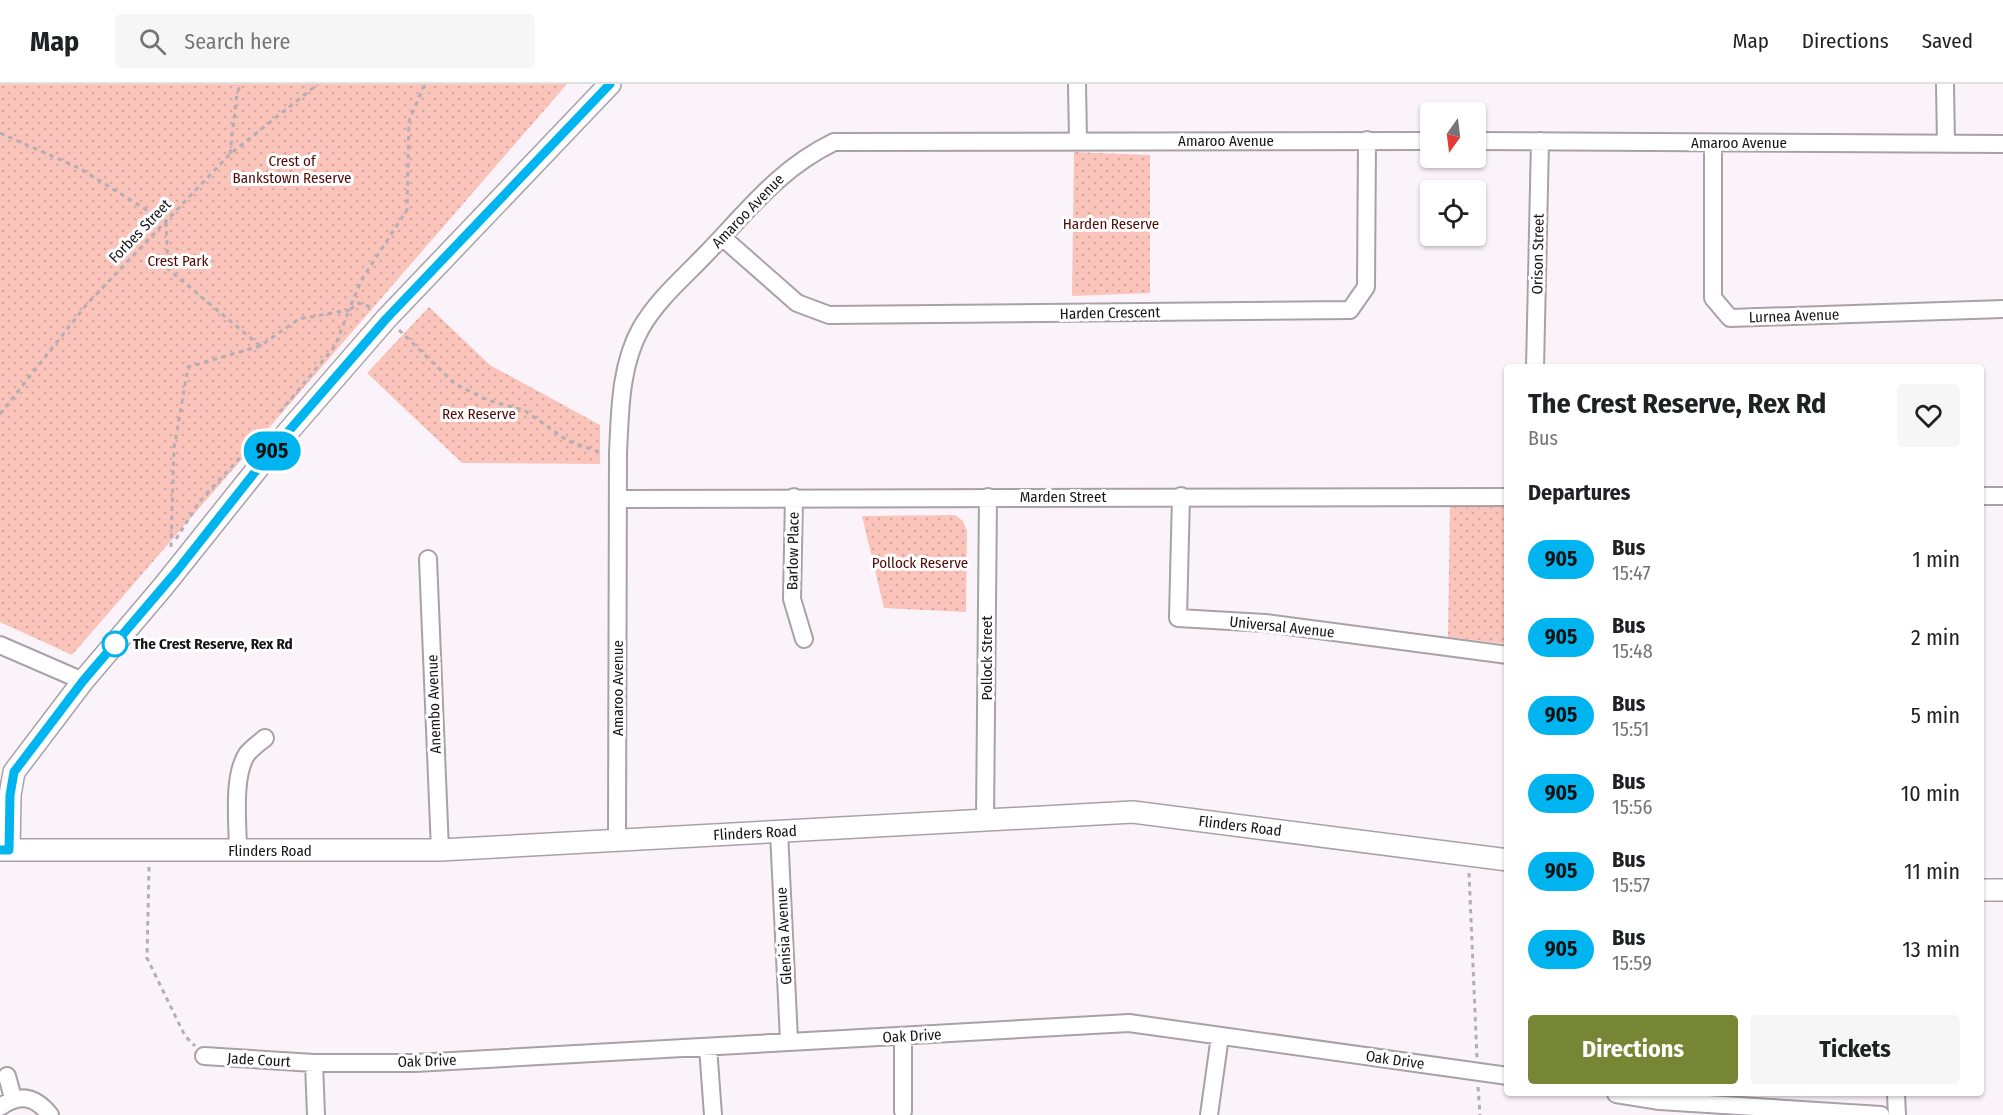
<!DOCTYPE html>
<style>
body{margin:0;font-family:"Fira Sans Condensed",sans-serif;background:#f6f6f6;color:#202124;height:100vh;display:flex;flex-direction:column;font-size:22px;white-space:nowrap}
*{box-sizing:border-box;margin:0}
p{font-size:20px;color:#757577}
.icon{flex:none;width:33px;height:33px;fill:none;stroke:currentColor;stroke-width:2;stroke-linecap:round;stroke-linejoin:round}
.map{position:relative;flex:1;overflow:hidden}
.sheet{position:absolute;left:1504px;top:280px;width:480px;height:732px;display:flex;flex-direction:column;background:#fff;border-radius:6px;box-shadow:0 2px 4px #0004}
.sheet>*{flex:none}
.badge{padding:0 12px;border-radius:20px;font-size:21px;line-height:39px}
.needle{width:39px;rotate:194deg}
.controls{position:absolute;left:1420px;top:18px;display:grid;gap:12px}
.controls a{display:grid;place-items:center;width:66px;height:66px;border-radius:6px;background:#fff;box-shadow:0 2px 4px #0004;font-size:30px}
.map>.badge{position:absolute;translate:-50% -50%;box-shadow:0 0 0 3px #fff}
h2{padding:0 24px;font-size:22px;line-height:54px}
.round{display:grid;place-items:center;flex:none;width:63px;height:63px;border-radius:6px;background:#f6f6f6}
.head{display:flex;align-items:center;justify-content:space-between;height:102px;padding:0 24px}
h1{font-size:28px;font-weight:700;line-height:45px}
.action{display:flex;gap:12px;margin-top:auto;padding:12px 24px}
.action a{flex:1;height:69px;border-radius:6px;background:#778634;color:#fff;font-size:24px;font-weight:700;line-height:69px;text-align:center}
.action a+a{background:#f6f6f6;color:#202124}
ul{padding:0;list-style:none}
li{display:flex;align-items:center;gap:18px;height:78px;padding:0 24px}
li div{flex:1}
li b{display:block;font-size:22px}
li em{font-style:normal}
li .badge{min-width:66px;font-weight:700;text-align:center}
header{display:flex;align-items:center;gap:36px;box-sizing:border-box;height:84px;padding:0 30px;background:#fff;border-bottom:2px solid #e0e0e0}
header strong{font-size:28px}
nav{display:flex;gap:33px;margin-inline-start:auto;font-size:21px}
.search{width:420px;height:54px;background:#f6f6f6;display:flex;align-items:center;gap:15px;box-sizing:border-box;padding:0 21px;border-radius:6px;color:#757577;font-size:22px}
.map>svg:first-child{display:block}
</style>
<header>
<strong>Map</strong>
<div class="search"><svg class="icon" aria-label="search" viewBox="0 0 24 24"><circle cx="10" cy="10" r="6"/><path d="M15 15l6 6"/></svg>Search here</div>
<nav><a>Map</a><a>Directions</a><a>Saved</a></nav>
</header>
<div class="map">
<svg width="2003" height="1031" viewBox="0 0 2003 1031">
<defs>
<pattern id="park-dots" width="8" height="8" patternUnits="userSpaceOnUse" patternTransform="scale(1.5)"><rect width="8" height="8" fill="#fbc4bb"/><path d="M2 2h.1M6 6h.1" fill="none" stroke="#d6a8a0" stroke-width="1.8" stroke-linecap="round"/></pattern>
</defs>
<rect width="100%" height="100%" fill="#fbf3fa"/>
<path fill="url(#park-dots)" d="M0,0H567L72,571L0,538Z
M1074,68L1150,71V209L1072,212Z
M429,223L490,281L600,341V380L462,379L367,289Z
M1450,420L1507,422V560L1448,553Z
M955,431L963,437L967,447L966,528L884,524L862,432Z"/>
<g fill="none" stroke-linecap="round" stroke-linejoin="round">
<g stroke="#a9a1a8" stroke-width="20">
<path id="minor" d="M1077,0L1078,56
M1945,0L1946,60
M1476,57L2003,60
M1713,60V214L1730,234L2003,225
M722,153L797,219L829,231L1350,226L1366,203L1367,56
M1535,284L1540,57
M1181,412L1178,534L1265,539L1508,571
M1982,412H2003
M794,413L792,515L804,555
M618,415L1508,413
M428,475L440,766
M0,561L83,597
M985,735L988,413
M779,748L789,956
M617,755L618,369C620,328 620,281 641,244C657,216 683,194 704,172C748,127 777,86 834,58L1431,57
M238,767C238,741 232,692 247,670C252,664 259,659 265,654
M903,953V1027
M708,963L713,1031
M204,972L314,979H415L1129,939L1508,992
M314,979L316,1031
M7,992L13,1014
M1616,1010L1660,1017L1881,1031
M1896,1010L1897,1031
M0,1023C20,1009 35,1012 50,1031
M1209,1031L1220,952"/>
</g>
<g stroke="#a9a1a8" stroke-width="24">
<path id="tertiary" d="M0,766H440L1133,728L1508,776
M9,766L10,711L14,688L83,597L162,504L274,364L386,235L610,0
M1982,806H2003"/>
</g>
<path stroke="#b4aeb4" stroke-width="3" stroke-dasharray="4.5 4.5" stroke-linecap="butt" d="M0,49L79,84L166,138L168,185L259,261
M230,70L237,9L241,0
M399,246L455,300L487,316L524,326L568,357L602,369
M280,328L335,262L349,226L359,219L374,224
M0,330L87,220L230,70L318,0
M176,455L200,417L246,367
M171,463L174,364L188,283L260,262L299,235L349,226L362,195L407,126L409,37L423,4L428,0
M149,783L147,874L185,952L195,962
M1469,789L1477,974
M1478,1003L1480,1031"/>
<use href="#minor" stroke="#fff" stroke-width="16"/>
<use href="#tertiary" stroke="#fff" stroke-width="21"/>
</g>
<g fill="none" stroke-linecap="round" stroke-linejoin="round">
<g stroke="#fff" stroke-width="14">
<path id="line" d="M0,766H9L10,711L14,688L83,597L176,488L274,364L386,235L610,0"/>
</g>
<use href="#line" stroke="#00b5ef" stroke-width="9"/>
</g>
<circle fill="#fff" stroke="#00b5ef" stroke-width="3" cx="115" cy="560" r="12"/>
<g text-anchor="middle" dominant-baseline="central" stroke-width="6" stroke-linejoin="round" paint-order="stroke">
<g font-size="15" fill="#181518" stroke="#fff">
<text x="1226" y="57">Amaroo Avenue</text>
<text x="1739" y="59">Amaroo Avenue</text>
<text transform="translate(748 127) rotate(-46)">Amaroo Avenue</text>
<text transform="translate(140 147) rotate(-46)">Forbes Street</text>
<text transform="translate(1538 170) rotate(-89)">Orison Street</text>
<text transform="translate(1110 229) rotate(-1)">Harden Crescent</text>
<text transform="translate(1794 232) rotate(-2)">Lurnea Avenue</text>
<text x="1063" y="413">Marden Street</text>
<text transform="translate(793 467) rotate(-89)">Barlow Place</text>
<text transform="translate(1282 543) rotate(6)">Universal Avenue</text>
<text transform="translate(987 574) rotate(-90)">Pollock Street</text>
<text transform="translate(618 604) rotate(-90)">Amaroo Avenue</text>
<text transform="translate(434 620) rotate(-92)">Anembo Avenue</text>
<text transform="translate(1240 742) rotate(7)">Flinders Road</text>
<text transform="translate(755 749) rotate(-3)">Flinders Road</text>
<text x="270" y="767">Flinders Road</text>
<text transform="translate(784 852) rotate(-93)">Glenisia Avenue</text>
<text transform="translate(912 952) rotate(-3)">Oak Drive</text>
<text transform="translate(259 976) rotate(3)">Jade Court</text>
<text transform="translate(1395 976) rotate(8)">Oak Drive</text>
<text transform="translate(427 977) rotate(-2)">Oak Drive</text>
</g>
<g font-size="15" fill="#520a06" stroke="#fff">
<text x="292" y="77">Crest of<tspan x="292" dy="17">Bankstown Reserve</tspan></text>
<text x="1111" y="140">Harden Reserve</text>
<text x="178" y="177">Crest Park</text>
<text x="479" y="330">Rex Reserve</text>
<text x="920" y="479">Pollock Reserve</text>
</g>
<g font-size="15" font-weight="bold" fill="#181518" stroke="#fff" text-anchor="start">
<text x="133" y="560">The Crest Reserve, Rex Rd</text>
</g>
</g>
</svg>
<div class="controls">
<a><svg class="needle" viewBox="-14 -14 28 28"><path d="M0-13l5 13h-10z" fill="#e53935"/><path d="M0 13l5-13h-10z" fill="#757577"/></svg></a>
<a><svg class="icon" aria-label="locate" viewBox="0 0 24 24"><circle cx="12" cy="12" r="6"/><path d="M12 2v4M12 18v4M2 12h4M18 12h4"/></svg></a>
</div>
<b class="badge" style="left:272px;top:367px;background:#00b5ef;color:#111">905</b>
<section class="sheet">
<div class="head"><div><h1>The Crest Reserve, Rex Rd</h1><p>Bus</p></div><a class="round"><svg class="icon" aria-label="heart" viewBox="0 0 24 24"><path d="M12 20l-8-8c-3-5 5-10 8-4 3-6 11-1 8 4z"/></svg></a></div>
<h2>Departures</h2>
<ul>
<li><span class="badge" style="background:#00b5ef;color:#111">905</span><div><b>Bus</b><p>15:47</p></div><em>1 min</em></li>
<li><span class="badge" style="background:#00b5ef;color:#111">905</span><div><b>Bus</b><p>15:48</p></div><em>2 min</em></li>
<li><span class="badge" style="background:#00b5ef;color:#111">905</span><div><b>Bus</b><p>15:51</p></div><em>5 min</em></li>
<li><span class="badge" style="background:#00b5ef;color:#111">905</span><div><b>Bus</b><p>15:56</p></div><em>10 min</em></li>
<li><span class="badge" style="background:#00b5ef;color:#111">905</span><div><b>Bus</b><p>15:57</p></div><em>11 min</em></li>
<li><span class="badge" style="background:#00b5ef;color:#111">905</span><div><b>Bus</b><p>15:59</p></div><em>13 min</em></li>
</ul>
<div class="action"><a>Directions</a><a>Tickets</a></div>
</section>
</div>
